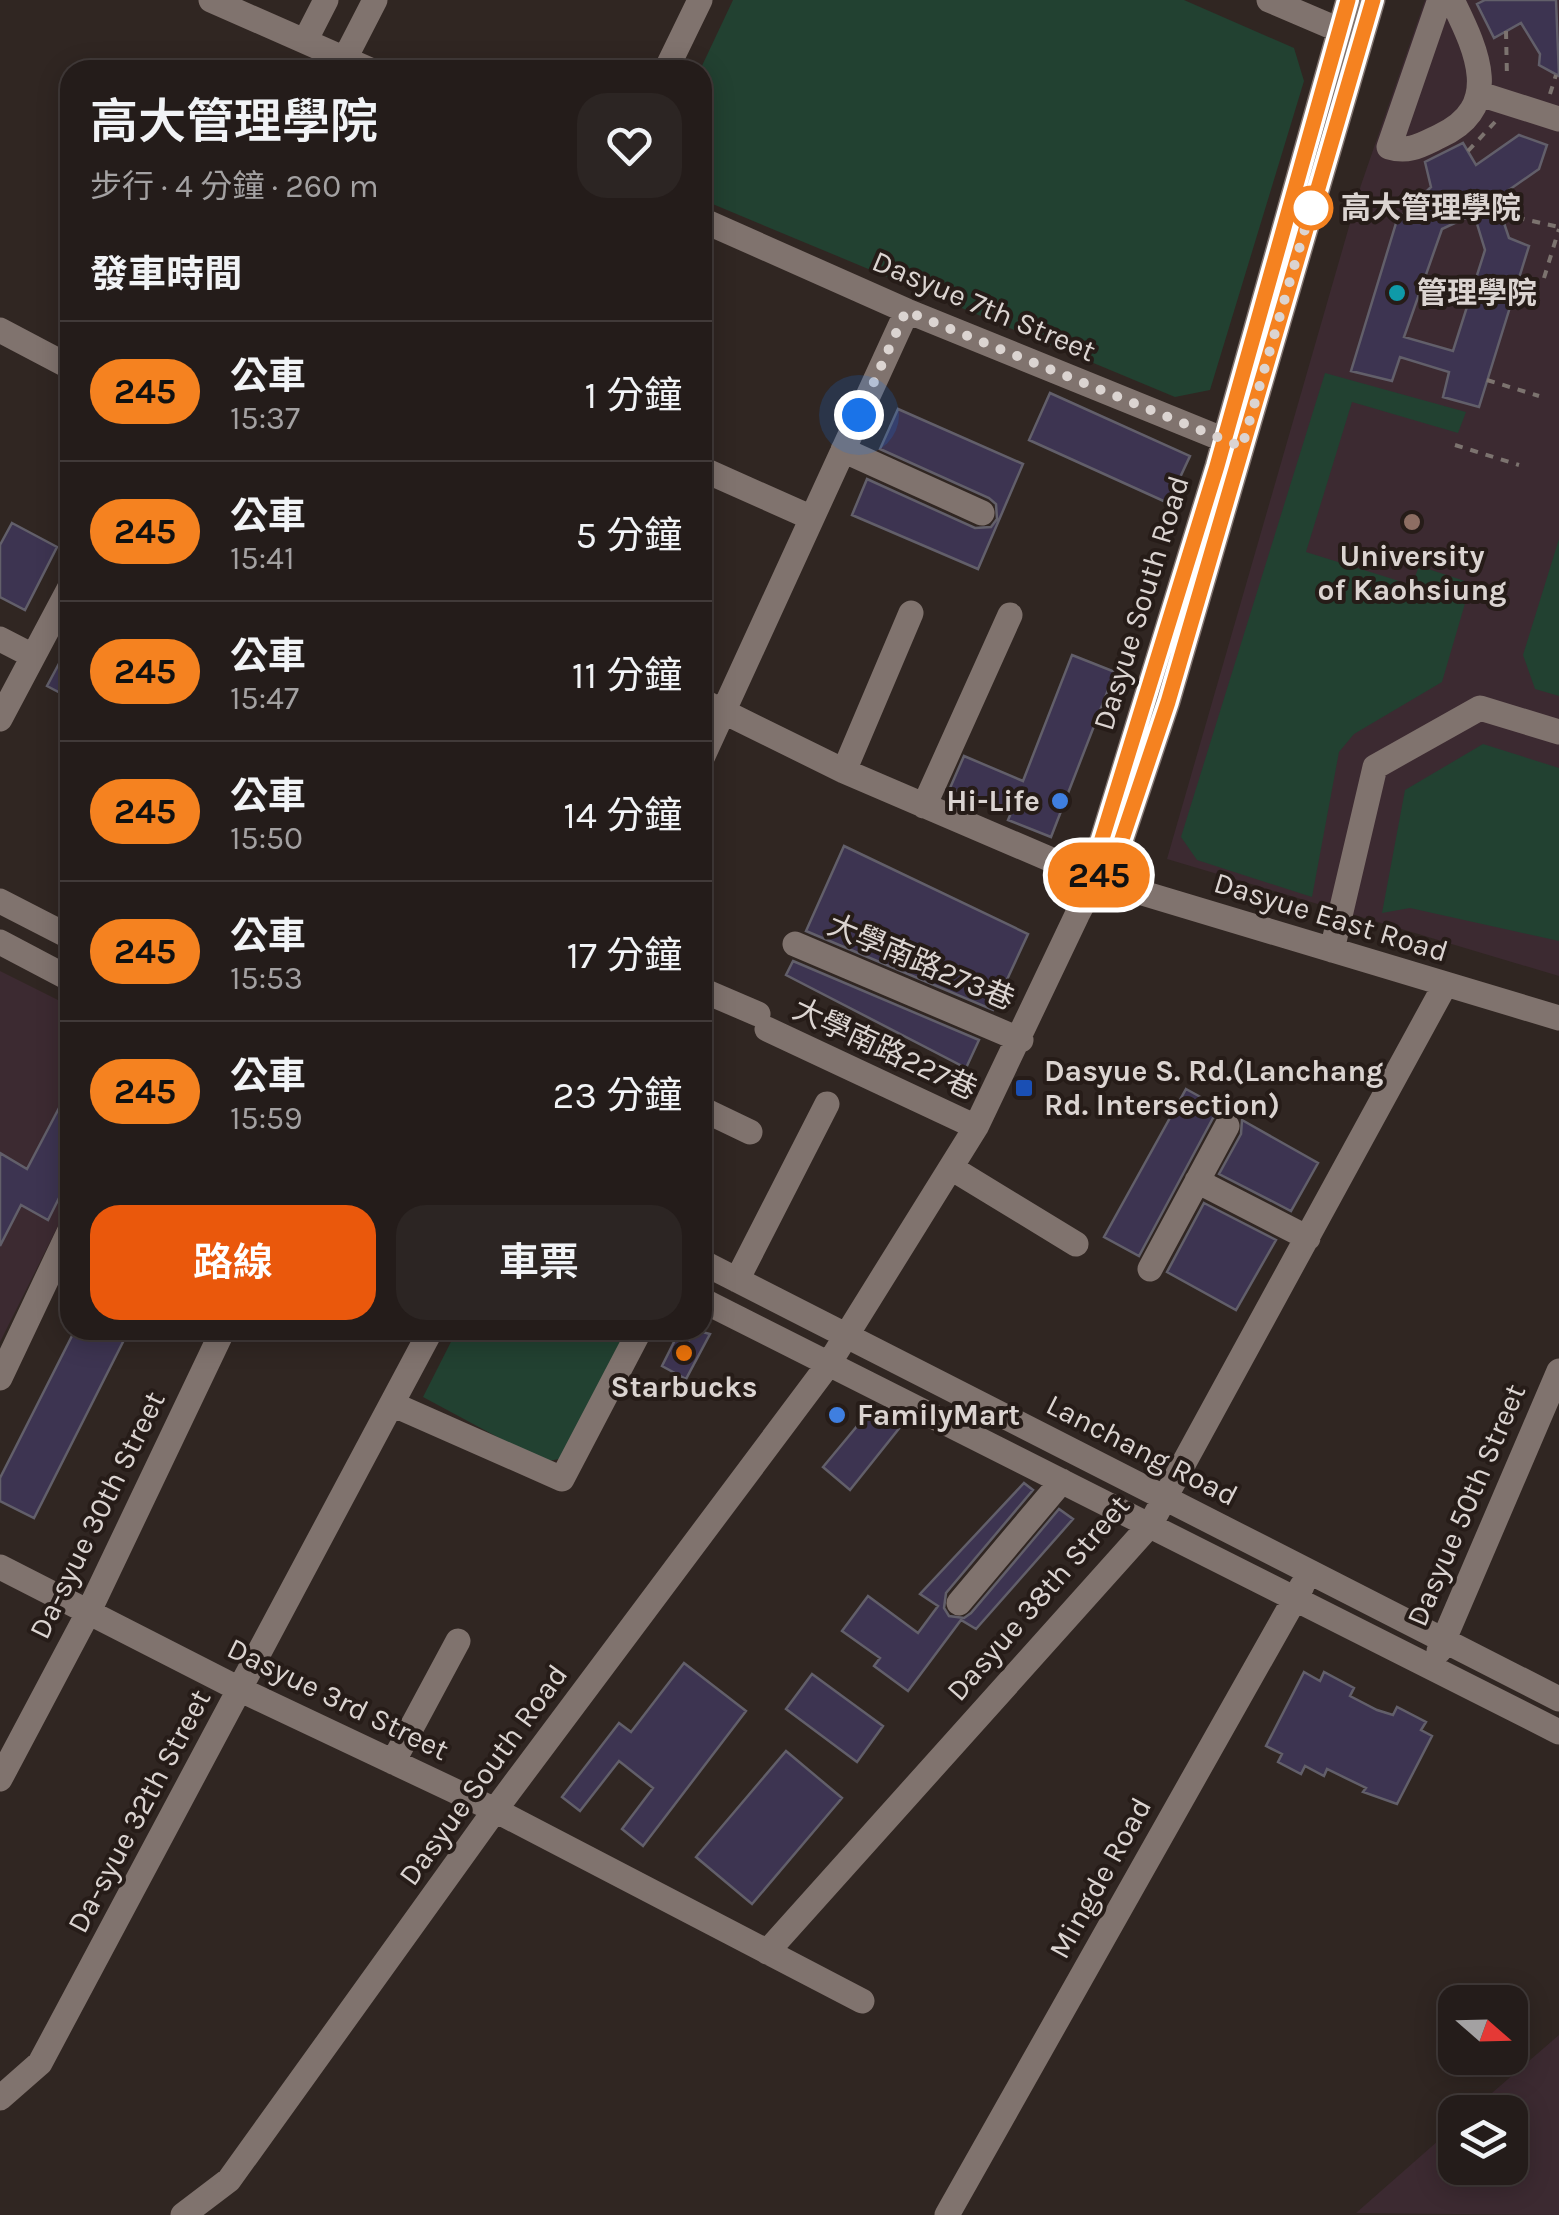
<!DOCTYPE html>
<html lang="zh-TW">
<meta charset="utf-8">
<style>
body{margin:0;font-family:Karla,"Noto Sans TC",sans-serif;background:#2c2523;color:#f1f3f6;height:100vh;display:flex;flex-direction:column;font-size:38px;white-space:nowrap}
*{box-sizing:border-box;margin:0}
p{font-size:32px;color:#a3a1a2}
.icon{flex:none;width:55px;height:55px;fill:none;stroke:currentColor;stroke-width:2;stroke-linecap:round;stroke-linejoin:round}
.map{position:relative;flex:1;overflow:hidden}
.panel{position:absolute;left:60px;top:60px;width:652px;height:1280px;display:flex;flex-direction:column;background:#241c1a;border-radius:30px;box-shadow:0 5px 25px #0003,0 0 0 2px #413a39}
.panel>*{flex:none}
.badge{padding:0 20px;border-radius:32px;font-size:35px;line-height:65px}
.needle{width:65px;rotate:110deg}
.tools{position:absolute;left:1438px;top:1985px;display:grid;gap:20px}
.tools a{display:grid;place-items:center;width:90px;height:90px;border-radius:20px;background:#241c1a;box-shadow:0 5px 25px #0003,0 0 0 2px #413a39;font-size:50px}
.you{position:absolute;width:50px;height:50px;margin:-25px;border:8px solid #fff;border-radius:50%;background:#1a73e8;box-shadow:0 0 0 15px #1a73e833}
.map>.badge{position:absolute;translate:-50% -50%;box-shadow:0 0 0 5px #fff}
h2{padding:0 30px;font-size:38px;line-height:90px}
.round{display:grid;place-items:center;flex:none;width:105px;height:105px;border-radius:30px;background:#2c2523}
.summary{display:flex;align-items:center;justify-content:space-between;height:170px;padding:0 30px}
h1{font-size:48px;font-weight:600;line-height:75px}
.button{display:flex;gap:20px;margin-top:auto;padding:20px 30px}
.button a{flex:1;height:115px;border-radius:30px;background:#ea580c;color:#fff;font-size:40px;font-weight:600;line-height:115px;text-align:center}
.button a+a{background:#2c2523;color:#f1f3f6}
ul{padding:0;list-style:none}
li{display:flex;align-items:center;gap:30px;height:140px;padding:0 30px;border-top:2px solid #413a39}
li div{flex:1}
li b{display:block;font-size:38px}
li em{font-style:normal}
li .badge{min-width:110px;font-weight:700;text-align:center}
.map>svg:first-child{display:block}
</style>
<div class="map">
<svg width="1559" height="2215" viewBox="0 0 1559 2215">
<rect width="100%" height="100%" fill="#302622"/>
<path fill="#3c2a31" d="M1425,0H1559V976L1167,859L1361,185Z
M0,971L70,1006V1202L0,1342Z
M1559,2035V2215L1356,2213L1455,2126V2168H1510V2112H1470Z"/>
<path fill="#224131" d="M733,0H1184L1294,48L1304,81L1210,390L1175,397L703,200L700,70Z
M1325,373L1466,412L1458,433L1352,402L1306,552L1412,585L1419,566L1471,583L1442,682L1354,734L1339,752L1312,897L1197,860L1181,837Z
M1559,539V696L1535,689L1523,655Z
M1483,744L1559,768V941L1410,908L1382,913L1405,790Z
M457,1330H630L564,1458L544,1462L423,1397Z"/>
<path fill="#3d3451" stroke="#625f6a" stroke-width="2.5" fill-rule="evenodd" d="M1485,0H1556L1559,76L1539,65L1540,54L1521,23L1494,38L1477,4Z
M1519,135L1547,145L1539,169L1496,199L1509,238L1529,246L1479,407L1443,397L1449,372L1400,357L1392,381L1351,371L1397,220L1431,187L1425,162L1463,143L1476,165ZM1474,214L1485,250L1453,351L1404,337L1442,229Z
M1050,393L1190,456L1168,503L1029,440Z
M898,409L1023,464L978,569L852,515L867,479L975,528L991,527L997,519L996,504L989,498L880,449Z
M12,523L57,547L25,610L0,597V545Z
M70,643V698L47,686Z
M1072,655L1115,672L1051,837L1008,820L1011,813L950,788L964,756L1023,781Z
M844,846L1028,934L993,1010L806,931Z
M793,961L979,1040L966,1068L786,975Z
M70,1087V1176L48,1220L21,1205L0,1246V1153L27,1169Z
M1186,1089L1224,1110L1213,1118L1139,1256L1104,1237Z
M1242,1120L1318,1163L1291,1211L1219,1174L1241,1134Z
M1204,1203L1276,1240L1236,1310L1167,1272Z
M75,1330H129L34,1518L0,1501V1478Z
M695,1330L710,1334L686,1379L662,1366L678,1334L689,1340Z
M873,1407L901,1426L850,1490L823,1467Z
M1024,1483L1033,1490L946,1593L944,1608L949,1616L964,1618L971,1613L1059,1509L1073,1519L976,1629L961,1620L908,1691L874,1666L880,1658L842,1631L868,1596L918,1633L938,1606L920,1594Z
M684,1663L746,1711L643,1846L622,1829L653,1788L619,1761L580,1811L562,1797L619,1723L631,1732Z
M1304,1672L1320,1681L1324,1672L1354,1688L1350,1696L1377,1710L1393,1715L1397,1707L1426,1722L1421,1730L1432,1736L1397,1804L1363,1792L1366,1788L1327,1769L1324,1776L1305,1766L1301,1774L1278,1762L1282,1754L1266,1746Z
M812,1674L883,1726L857,1762L786,1709Z
M786,1751L842,1798L752,1904L696,1857Z"/>
<g fill="none" stroke-linecap="round" stroke-linejoin="round">
<path stroke="#7c736f" stroke-width="4" stroke-dasharray="8 8" stroke-linecap="butt" d="M1506,31L1507,78
M1550,94L1556,75
M1468,151L1495,122
M1501,214L1559,227
M1544,278L1559,229
M1487,380L1539,396
M1455,445L1519,465"/>
<path stroke="#80736e" stroke-width="25" d="M211,0L370,70
M1269,0L1351,35
M1439,2L1454,4C1477,51 1503,107 1440,136C1421,145 1409,153 1389,147Z
M305,41L326,0
M339,70L375,0
M666,70L700,0
M1480,94L1559,119
M702,220L907,311L1237,445
M0,330L70,367
M843,450L982,513
M702,469L812,518
M0,639L33,656
M702,701L844,771L1096,879L1559,1018
M0,719L70,587
M702,758L907,311
M844,771L911,613
M924,806L1010,615
M1096,879L1099,849L1217,466L1348,0
M0,901L70,937
M0,942L70,979
M795,944L1021,1040
M1332,950L1375,767L1480,708L1559,732
M702,990L758,1014
M767,1029L976,1127
M702,1109L750,1132
M953,1169L1076,1244
M1197,1181L1308,1238
M702,1262L1559,1699
M1150,1269L1227,1126
M737,1280L827,1104
M702,1300L1559,1732
M0,1378L70,1230
M392,1404L562,1479L640,1330
M0,1567L241,1690L495,1810L862,2001
M959,1603L1062,1481
M1439,1651L1559,1371
M393,1762L458,1641
M0,1779L88,1613L223,1330
M767,1952L1150,1525L1445,985
M0,2098L40,2063L431,1330
M183,2215L229,2180L495,1810L828,1365L976,1127L1077,915L1096,879L1117,854L1168,702L1373,0
M947,2215L1302,1586"/>
</g>
<g fill="none" stroke-linecap="round" stroke-linejoin="round">
<g stroke="#fff" stroke-width="22">
<path id="line" d="M1348,0L1217,466L1101,842L1096,879L1117,854L1168,702L1373,0"/>
</g>
<use href="#line" stroke="#f58220" stroke-width="15"/>
<path stroke="#dbd4d1" stroke-width="10" stroke-dasharray="0 18" d="M859,415L906,311L1242,447L1311,208"/>
</g>
<circle fill="#fff" stroke="#f58220" stroke-width="5" cx="1311" cy="208" r="20"/>
<circle fill="#0f9aa8" stroke="#261c18" stroke-width="4" cx="1397" cy="293" r="10"/>
<circle fill="#8d6e63" stroke="#261c18" stroke-width="4" cx="1412" cy="522" r="10"/>
<g fill="#3f7fe0" stroke="#261c18" stroke-width="4">
<circle cx="1060" cy="801" r="10"/>
<circle cx="837" cy="1415" r="10"/>
</g>
<rect fill="#1a4fb4" stroke="#261c18" stroke-width="4" x="1014" y="1078" width="20" height="20" rx="5"/>
<circle fill="#e8710a" stroke="#261c18" stroke-width="4" cx="684" cy="1353" r="10"/>
<g text-anchor="middle" dominant-baseline="central" stroke-width="8" stroke-linejoin="round" paint-order="stroke">
<g font-size="30" font-weight="bold" fill="#dbd4d1" stroke="#261c18" text-anchor="start">
<text x="1341" y="208">高大管理學院</text>
</g>
<g font-size="30" font-weight="bold" fill="#dbd4d1" stroke="#261c18" text-anchor="start">
<text x="1417" y="293">管理學院</text>
<text x="1412" y="556" text-anchor="middle">University<tspan x="1412" dy="34">of Kaohsiung</tspan></text>
<text x="1040" y="801" text-anchor="end">Hi-Life</text>
<text x="1044" y="1071">Dasyue S. Rd.(Lanchang<tspan x="1044" dy="34">Rd. Intersection)</tspan></text>
<text x="684" y="1387" text-anchor="middle">Starbucks</text>
<text x="857" y="1415">FamilyMart</text>
</g>
<g font-size="30" fill="#dbd4d1" stroke="#261c18">
<text transform="translate(984 306) rotate(23)">Dasyue 7th Street</text>
<text transform="translate(1141 603) rotate(-73)">Dasyue South Road</text>
<text transform="translate(1331 917) rotate(17)">Dasyue East Road</text>
<text transform="translate(921 962) rotate(23)">大學南路273巷</text>
<text transform="translate(885 1049) rotate(25)">大學南路227巷</text>
<text transform="translate(1142 1450) rotate(27)">Lanchang Road</text>
<text transform="translate(1466 1505) rotate(-67)">Dasyue 50th Street</text>
<text transform="translate(97 1515) rotate(-64)">Da-syue 30th Street</text>
<text transform="translate(1038 1598) rotate(-49)">Dasyue 38th Street</text>
<text transform="translate(338 1699) rotate(26)">Dasyue 3rd Street</text>
<text transform="translate(483 1775) rotate(-54)">Dasyue South Road</text>
<text transform="translate(139 1811) rotate(-62)">Da-syue 32th Street</text>
<text transform="translate(1100 1878) rotate(-61)">Mingde Road</text>
</g>
</g>
</svg>
<div class="tools">
<a><svg class="needle" viewBox="-14 -14 28 28"><path d="M0-13l5 13h-10z" fill="#e53935"/><path d="M0 13l5-13h-10z" fill="#a3a1a2"/></svg></a>
<a><svg class="icon" aria-label="layers" viewBox="0 0 24 24"><path d="M12 4l9 5-9 5-9-5zM3 14l9 5 9-5"/></svg></a>
</div>
<div class="you" style="left:859px;top:415px"></div>
<b class="badge" style="left:1099px;top:875px;background:#f58220;color:#111">245</b>
<section class="panel">
<div class="summary"><div><h1>高大管理學院</h1><p>步行 · 4 分鐘 · 260 m</p></div><a class="round"><svg class="icon" aria-label="heart" viewBox="0 0 24 24"><path d="M12 20l-8-8c-3-5 5-10 8-4 3-6 11-1 8 4z"/></svg></a></div>
<h2>發車時間</h2>
<ul>
<li><span class="badge" style="background:#f58220;color:#111">245</span><div><b>公車</b><p>15:37</p></div><em>1 分鐘</em></li>
<li><span class="badge" style="background:#f58220;color:#111">245</span><div><b>公車</b><p>15:41</p></div><em>5 分鐘</em></li>
<li><span class="badge" style="background:#f58220;color:#111">245</span><div><b>公車</b><p>15:47</p></div><em>11 分鐘</em></li>
<li><span class="badge" style="background:#f58220;color:#111">245</span><div><b>公車</b><p>15:50</p></div><em>14 分鐘</em></li>
<li><span class="badge" style="background:#f58220;color:#111">245</span><div><b>公車</b><p>15:53</p></div><em>17 分鐘</em></li>
<li><span class="badge" style="background:#f58220;color:#111">245</span><div><b>公車</b><p>15:59</p></div><em>23 分鐘</em></li>
</ul>
<div class="button"><a>路線</a><a>車票</a></div>
</section>
</div>
